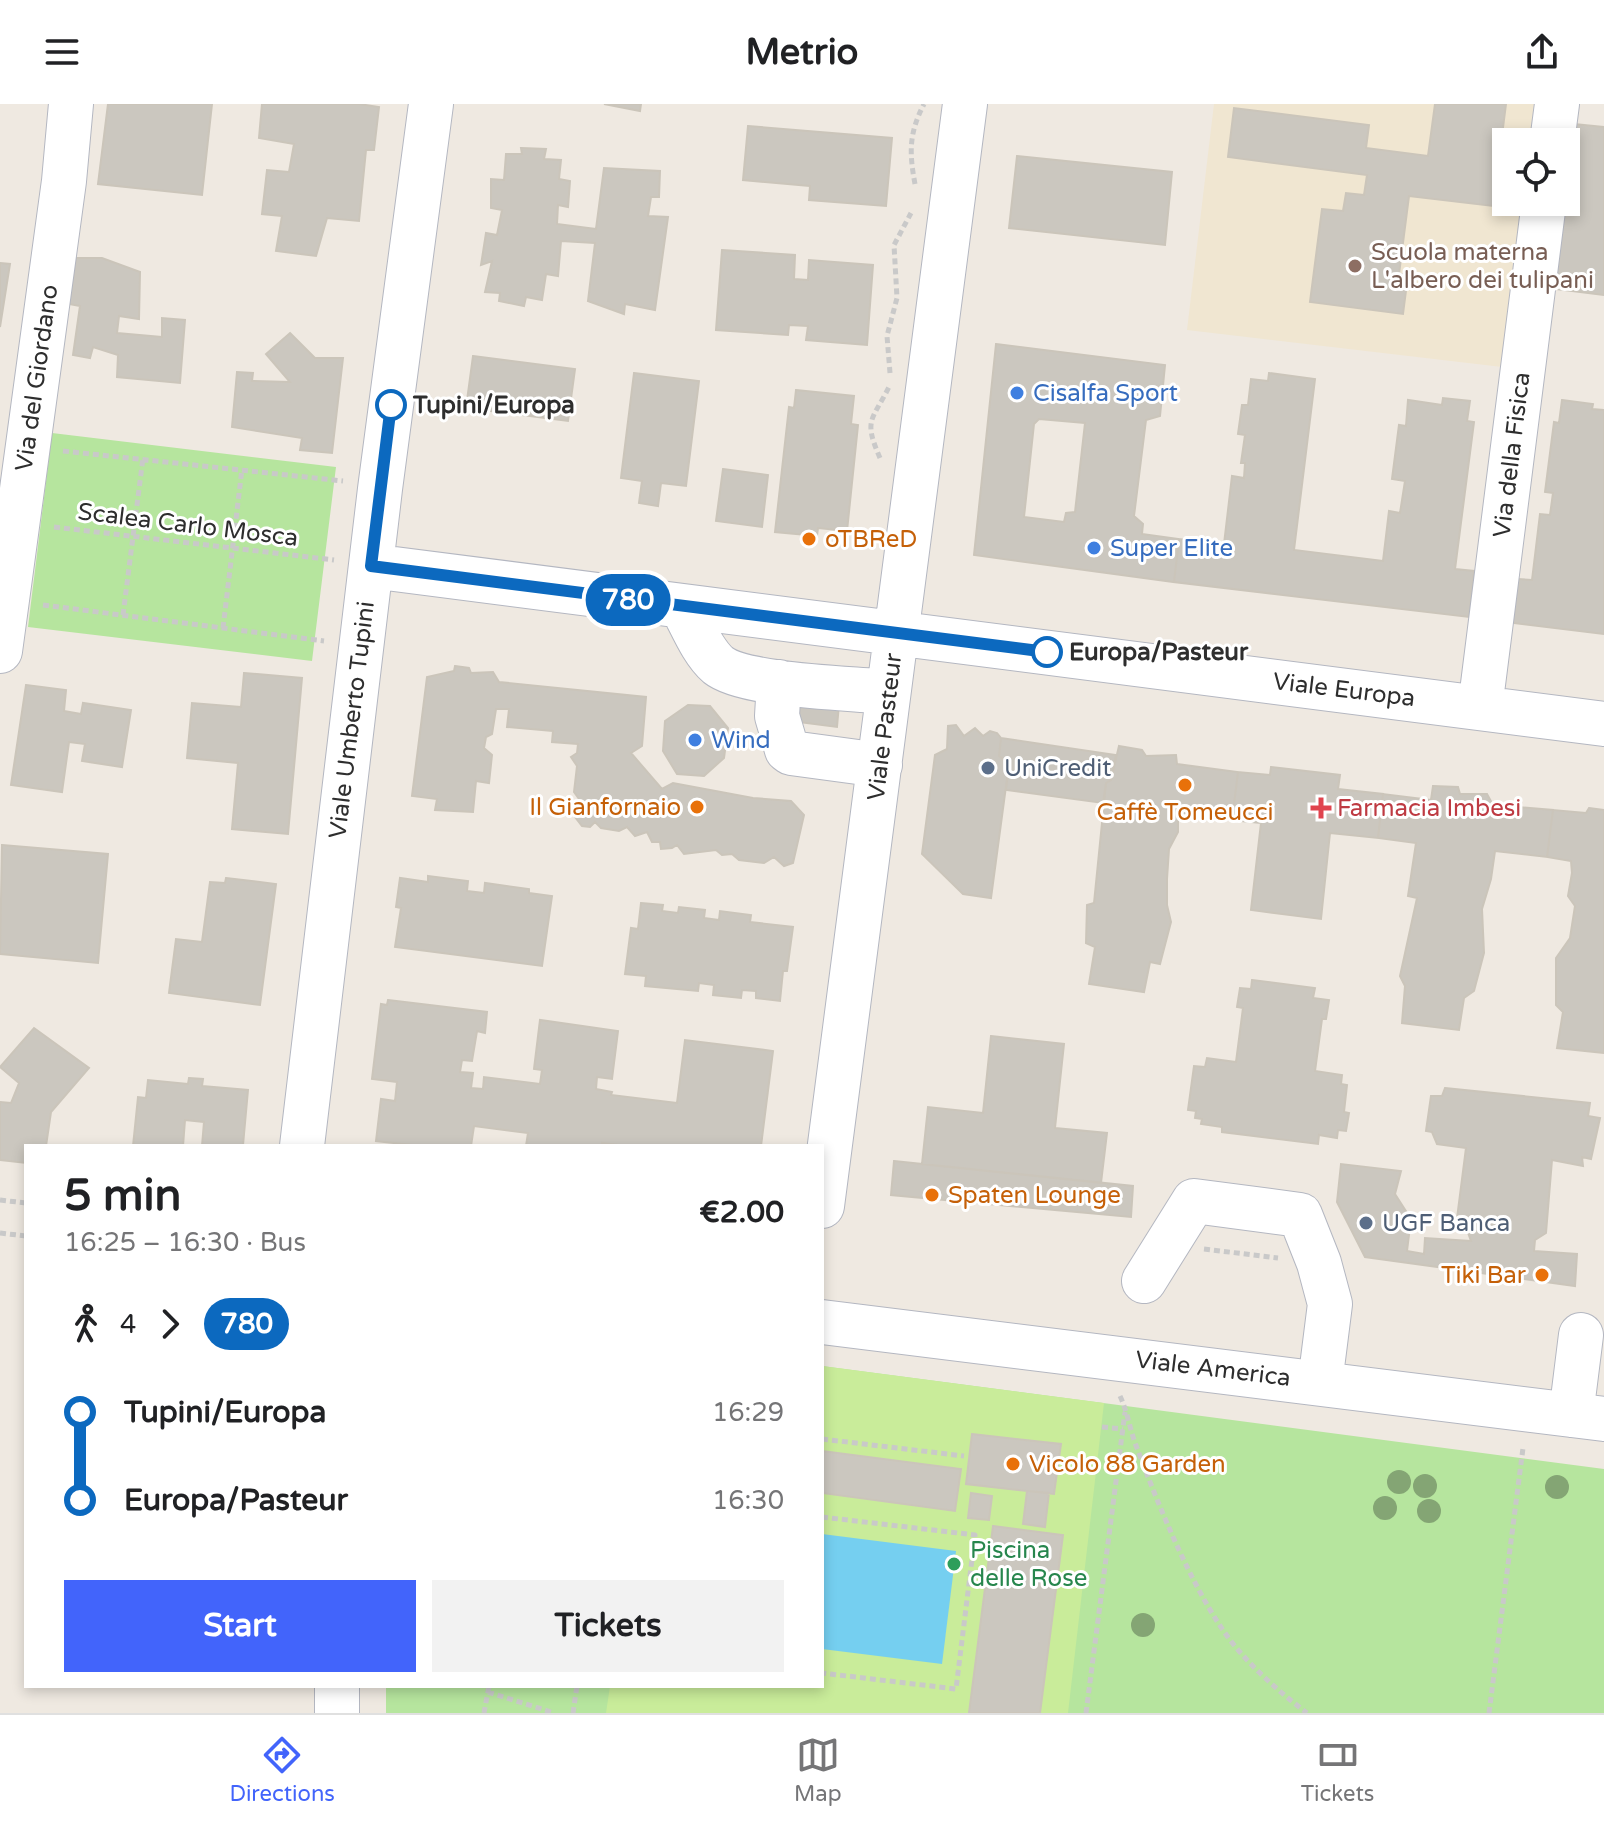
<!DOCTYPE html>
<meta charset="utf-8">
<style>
body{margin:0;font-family:"Varela Round",sans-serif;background:#f2f2f2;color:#202124;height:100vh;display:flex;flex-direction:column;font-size:30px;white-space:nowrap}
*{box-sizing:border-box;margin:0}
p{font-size:26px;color:#757577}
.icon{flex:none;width:44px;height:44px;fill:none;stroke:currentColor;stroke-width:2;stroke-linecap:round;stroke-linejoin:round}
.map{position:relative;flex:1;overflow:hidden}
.side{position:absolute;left:24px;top:1040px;width:800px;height:544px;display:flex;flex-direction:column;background:#fff;border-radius:0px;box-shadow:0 4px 12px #0003}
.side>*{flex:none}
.badge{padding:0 16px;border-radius:26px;font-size:28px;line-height:52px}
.buttons{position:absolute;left:1492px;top:24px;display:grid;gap:16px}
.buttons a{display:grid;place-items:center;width:88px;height:88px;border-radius:0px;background:#fff;box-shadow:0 4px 12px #0003;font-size:40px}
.map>.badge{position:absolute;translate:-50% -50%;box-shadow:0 0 0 4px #fff}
.legs{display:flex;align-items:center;gap:12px;height:88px;padding:0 40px;font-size:26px}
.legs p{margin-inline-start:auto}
.head{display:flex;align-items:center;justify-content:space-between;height:136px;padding:0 40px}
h1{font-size:44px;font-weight:800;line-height:60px}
.action{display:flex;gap:16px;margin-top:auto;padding:16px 40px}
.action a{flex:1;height:92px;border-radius:0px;background:#4264fb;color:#fff;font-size:32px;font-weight:800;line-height:92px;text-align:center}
.action a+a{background:#f2f2f2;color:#202124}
ul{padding:0 40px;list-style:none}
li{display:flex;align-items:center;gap:28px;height:88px;font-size:30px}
li i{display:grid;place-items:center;width:12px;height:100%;margin:0 10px;background:currentColor}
li i::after{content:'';width:20px;height:20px;margin:-10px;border:6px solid;border-radius:50%;background:#fff}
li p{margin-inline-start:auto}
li:first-child i{background:linear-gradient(#0000 50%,currentColor 0)}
li:last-child i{background:linear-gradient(currentColor 50%,#0000 0)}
header{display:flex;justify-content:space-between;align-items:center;height:104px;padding:0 40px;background:#fff;font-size:36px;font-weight:800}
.tab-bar{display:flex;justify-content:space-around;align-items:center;height:112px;border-top:2px solid #e0e0e0;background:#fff;font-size:22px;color:#757577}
.tab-bar a{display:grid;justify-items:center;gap:4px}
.tab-bar .current{color:#4264fb}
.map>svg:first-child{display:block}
</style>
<header><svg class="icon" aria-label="menu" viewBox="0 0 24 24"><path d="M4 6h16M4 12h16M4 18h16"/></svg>Metrio<svg class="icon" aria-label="share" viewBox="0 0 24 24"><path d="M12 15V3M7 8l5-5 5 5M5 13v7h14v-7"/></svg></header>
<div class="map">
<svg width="1604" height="1609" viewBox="0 0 1604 1609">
<rect width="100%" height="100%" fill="#efe9e1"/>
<path fill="#f0e6d1" d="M1214,0H1534L1529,38H1506V98H1522L1502,263L1187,226Z"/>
<path fill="#b6e59e" d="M52,329L336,363L312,557L28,523Z
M822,1262L1604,1365V1609H386V1582H822Z"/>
<path fill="#c9ec9a" d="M822,1262L1104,1299L1068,1609H606L610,1582H822Z"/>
<path fill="#75cff0" d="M822,1430L956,1447L942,1560L822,1545Z"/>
<path fill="#cbc7bf" stroke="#cbc5ba" stroke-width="2" fill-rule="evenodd" d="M108,0H212L202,91L98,80Z
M262,0H359L379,3L374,46H366L359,117L327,114L316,152L276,147L282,112L262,110L267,66L289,68L294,40L259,34Z
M604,0H641L640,7Z
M1435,0H1506L1493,102L1409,92L1399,170L1408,171L1403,210L1310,198L1322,105L1343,107L1346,89L1364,91L1367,71L1228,53L1234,4L1369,21L1366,44L1428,52Z
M1574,20L1604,23V191L1555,185L1565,98L1566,95L1571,96L1573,75H1567Z
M748,22L892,34L886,102L809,96L810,82L743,76Z
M521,44L546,45L544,55L561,56L559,75L570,77L568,103L558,101L557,120L596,125L604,64L660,67L659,93H651L648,112L668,113L655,206L625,200L624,210L588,197L595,139L561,137L558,172L546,170L542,196L526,193L524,202L499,197L500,189L485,188L492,157L481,161L486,129L497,131L502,106L491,104V75L504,76L506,50H522Z
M1017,52L1172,68L1165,141L1009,124Z
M722,146L795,151L794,175L808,176L809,156L873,161L867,241L806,236L808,222L789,221L788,231L716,226Z
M76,154H102L140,168L139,215L119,212L117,229L162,233V214L185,216L180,279L117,273L118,251L93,243L90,254L73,251L80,202L69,200Z
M0,159L10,160L0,223Z
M290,229L315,254H343L332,349L300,346L302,334L232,323L237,268L253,269L252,277L290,278L266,250Z
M996,240L1165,261L1160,312L1146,316L1134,412L1143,420L1142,430L1179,435L1174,478L974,451ZM1039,315L1085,319L1075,408L1066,409L1064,418L1024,413L1034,320Z
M473,252L575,265L568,317L466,304Z
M634,269L699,277L686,382L661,379L658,402L639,399L642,377L621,374Z
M1269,269L1315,275L1294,446L1383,457L1389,407L1400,409L1405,377L1392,375L1399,321L1406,322L1408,296L1442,301L1443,294L1470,297L1467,317L1474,318L1455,465L1474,467L1469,513L1174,478L1179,435L1224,440L1232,372L1244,374L1245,359H1241L1245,331L1238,330L1242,301H1248L1251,275L1268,277Z
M796,286L854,292L851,320L858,321L847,427L818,424L817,432L775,428L789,303L794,304Z
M1562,296L1593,300L1592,305L1604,306V530L1513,519L1518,475L1532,476L1540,410L1550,411L1553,389L1545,388L1554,318L1559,319Z
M723,365L768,371L762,423L716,417Z
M455,562L469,564L471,569L493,568L499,578L646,593L642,642L631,649L662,685L673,679L753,694L791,697L804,711L793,759L784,762L774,753L764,759L739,756L732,750L722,751L716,746L684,750L677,741L672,744L661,745L660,738H652L647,728L635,732L627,723L619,727L601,724L595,718L590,723L582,722L575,713L579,695L574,688L577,662L571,653L577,649L578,640L552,638L553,627L507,623L509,605H496L492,630L486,633L484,644L492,651L489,679L476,677L473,708L435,706L437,695L412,692L427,573L454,567Z
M244,569L302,574L288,730L232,725L238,659L187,654L192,599L241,603Z
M26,581L66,586L64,607L81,610L83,599L131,606L122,663L82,657L85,640L69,638L62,688L11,681Z
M801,597L839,600L837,623L798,618Z
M688,601L710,602L728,624L724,654L704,672L677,670L663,647L665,617Z
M956,621L964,632L975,624L983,632L990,627L997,629L1001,634L999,652L1009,660L991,794L963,790L922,750L935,651L947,645L948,622Z
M1001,634L1116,651L1111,676L1106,679L1103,699L1006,686L1009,660L999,652Z
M1119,642L1142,646L1146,652L1176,651L1177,660L1238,668L1232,716L1178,708V728L1169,745L1167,775V801L1171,818L1160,860L1150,858L1144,888L1089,880L1095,843L1086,839L1087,801L1094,799L1106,679L1111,676Z
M1271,663L1340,671L1338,685L1383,690L1378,734L1330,729L1321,815L1251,806L1261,719L1232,716L1238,668L1270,671Z
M1433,682L1458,683L1460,690H1487L1493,701L1553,706L1547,753L1495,747L1491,775L1482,805L1484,849L1474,887L1464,894L1459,926L1402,919L1405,882L1400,872L1417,794L1408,792L1416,739L1378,734L1383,690L1431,696Z
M1589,704L1604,706V949L1557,944L1563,908L1556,901V854L1570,834L1575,802L1568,792L1572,769L1571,757L1547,753L1553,706L1586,709Z
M2,741L108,750L98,859L0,850Z
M428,772L468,777L467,787L484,789L485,779L529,785V789L552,792L542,862L395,843L401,804L396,803L400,774L428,778Z
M226,774L276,780L260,901L169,889L176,835L202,838L210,778L225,779Z
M641,799L663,801L662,807L678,809L679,803L705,806L704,814L719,816L720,807L751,811L750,818L793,823L787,867H783L780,897L756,894V887L742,886L741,894L713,891L714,881L699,879L698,887L645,882L646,872L625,870L631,824L638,825Z
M1252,876L1315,884L1313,894L1329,896L1326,915H1322L1315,967L1342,971L1341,980L1347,981L1344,1008L1349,1009L1346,1027L1338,1026L1337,1034L1319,1031L1318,1040L1222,1028V1023L1201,1020L1202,1015L1195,1014L1196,1007L1188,1006L1194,962L1205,963L1207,954L1236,958L1243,904L1237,903L1240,884L1251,885Z
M388,896L487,908L485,929L477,927L472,957L462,956L460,968L473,969L471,984L483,985L484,973L540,980L542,966L534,965L540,916L618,927L612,975L597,973L596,985L612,988L611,991L677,999L685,936L773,947L761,1042H626L602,1039V1042H526L528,1029L474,1022L471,1042H421L376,1037L381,995L395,997L397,978L372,975L381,900L387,901Z
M34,924L89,964L51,1008L46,1042H26V1059L0,1056V998L11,999L19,979L0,963Z
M991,932L1064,940L1055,1024L1107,1029L1101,1079L922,1060L928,1003L983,1009Z
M189,974L203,975L202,982L248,986L243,1041L202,1042L204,1018L185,1016L183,1042H187H133L138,993L146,994L148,976L188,980Z
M1445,984L1590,999L1588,1012L1600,1014L1591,1055L1582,1053L1583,1062L1552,1056L1546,1129L1535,1136L1534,1147L1577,1150L1575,1182L1365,1153L1337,1098L1341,1060L1401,1067L1395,1090L1411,1115L1407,1147L1424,1150L1425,1134L1471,1137L1467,1126L1456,1122L1466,1044L1437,1040L1432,1028L1426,1027L1431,992H1442Z
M894,1057L1133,1082L1131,1113L891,1091Z
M972,1330L1061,1340L1054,1390L966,1380Z
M822,1347L961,1365L955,1407L822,1389Z
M1027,1387L1049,1389L1045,1423L1023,1420Z
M971,1389L992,1392L989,1416L968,1414Z
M993,1422L1063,1431L1040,1609H969Z"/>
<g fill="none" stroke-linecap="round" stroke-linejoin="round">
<g stroke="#b4b7c1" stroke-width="46">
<path id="minor" d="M1552,38L1557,0
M371,462L1604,620
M682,503C692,521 702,547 718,561C744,582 851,584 888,588
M0,547L64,77L71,0
M779,578L777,612L787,646L791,649L880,661
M1480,604L1544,98
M302,1042L380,385L431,0
M822,1102L965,0
M1144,1177L1194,1097L1300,1111L1319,1159L1330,1200L1320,1279
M822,1218L1604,1315
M1571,1311L1581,1231
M337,1609V1582"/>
</g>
<path stroke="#c9c9c9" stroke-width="5" stroke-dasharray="6 4" stroke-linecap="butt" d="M915,80C909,48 909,29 924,0
M890,269L887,232L897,194L894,141L911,109
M63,347L343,377
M880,354C863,315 872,317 889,283
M54,423L334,456
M43,501L324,537
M123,511L143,354
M223,524L242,365
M0,1096L26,1099
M0,1129L26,1132
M1204,1145L1278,1154
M1120,1292C1128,1309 1130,1327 1137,1344C1159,1403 1198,1500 1239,1547C1259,1570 1283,1591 1307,1609
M1102,1323L1123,1325
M822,1335L964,1352
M822,1413L975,1431L956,1585L822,1569
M488,1588L554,1609
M484,1609L489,1582
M573,1609L577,1582
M1086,1609L1125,1308
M1489,1609L1523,1344"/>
<use href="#minor" stroke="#fff" stroke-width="44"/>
</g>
<g fill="#84a574">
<circle cx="1399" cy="1378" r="12"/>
<circle cx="1425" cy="1382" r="12"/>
<circle cx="1557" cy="1383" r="12"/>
<circle cx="1385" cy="1404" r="12"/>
<circle cx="1429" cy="1407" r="12"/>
<circle cx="1143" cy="1521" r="12"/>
</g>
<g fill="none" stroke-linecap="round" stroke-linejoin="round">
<g stroke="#fff" stroke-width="18">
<path id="line-1" d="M391,301L371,462L1047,548"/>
</g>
<use href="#line-1" stroke="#0c69bf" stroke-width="12"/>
</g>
<circle fill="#8d6e63" stroke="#fff" stroke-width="3" cx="1355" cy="162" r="8"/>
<g fill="#3f7fe0" stroke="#fff" stroke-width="3">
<circle cx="1017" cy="289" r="8"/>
<circle cx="1094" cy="444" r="8"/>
<circle cx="695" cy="636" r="8"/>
</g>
<g fill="#fff" stroke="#0c69bf" stroke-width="4">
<circle cx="391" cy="301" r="14"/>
<circle cx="1047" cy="548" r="14"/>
</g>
<g fill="#e8710a" stroke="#fff" stroke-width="3">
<circle cx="809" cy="435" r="8"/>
<circle cx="1185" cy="681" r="8"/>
<circle cx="697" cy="703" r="8"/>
<circle cx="932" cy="1091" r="8"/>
<circle cx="1542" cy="1171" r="8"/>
<circle cx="1013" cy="1360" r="8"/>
</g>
<g fill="#5c6f8a" stroke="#fff" stroke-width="3">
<circle cx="988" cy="664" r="8"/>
<circle cx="1366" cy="1119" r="8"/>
</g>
<path fill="#e0444e" stroke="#fff" stroke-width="3" d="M1317 692h8v8h8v8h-8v8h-8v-8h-8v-8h8z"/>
<circle fill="#2e9e5b" stroke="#fff" stroke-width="3" cx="954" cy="1460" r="8"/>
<g text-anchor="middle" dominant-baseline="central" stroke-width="6" stroke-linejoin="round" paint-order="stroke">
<g font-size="24" fill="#785e54" stroke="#fff" text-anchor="start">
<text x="1371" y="148">Scuola materna<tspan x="1371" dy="28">L'albero dei tulipani</tspan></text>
</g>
<g font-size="24" fill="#2e2e2e" stroke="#fff">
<text transform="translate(37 274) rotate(-82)">Via del Giordano</text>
<text transform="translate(1512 351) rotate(-83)">Via della Fisica</text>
<text transform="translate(188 421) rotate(7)">Scalea Carlo Mosca</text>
<text transform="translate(1344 586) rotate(7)">Viale Europa</text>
<text transform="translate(352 616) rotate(-83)">Viale Umberto Tupini</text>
<text transform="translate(885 623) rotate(-83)">Viale Pasteur</text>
<text transform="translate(1213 1265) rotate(7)">Viale America</text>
</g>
<g font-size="24" fill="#366cbe" stroke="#fff" text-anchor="start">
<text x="1033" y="289">Cisalfa Sport</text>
<text x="1110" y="444">Super Elite</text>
<text x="711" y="636">Wind</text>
</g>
<g font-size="24" font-weight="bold" fill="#2e2e2e" stroke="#fff" text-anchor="start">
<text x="413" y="301">Tupini/Europa</text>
<text x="1069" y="548">Europa/Pasteur</text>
</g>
<g font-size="24" fill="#c56008" stroke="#fff" text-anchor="start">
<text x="825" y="435">oTBReD</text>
<text x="681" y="703" text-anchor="end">Il Gianfornaio</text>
<text x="1185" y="708" text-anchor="middle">Caffè Tomeucci</text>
<text x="948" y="1091">Spaten Lounge</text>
<text x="1526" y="1171" text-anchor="end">Tiki Bar</text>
<text x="1029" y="1360">Vicolo 88 Garden</text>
</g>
<g font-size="24" fill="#4e5e75" stroke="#fff" text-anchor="start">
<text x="1004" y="664">UniCredit</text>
<text x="1382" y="1119">UGF Banca</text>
</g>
<g font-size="24" fill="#be3a42" stroke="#fff" text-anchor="start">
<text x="1337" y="704">Farmacia Imbesi</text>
</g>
<g font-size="24" fill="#27864d" stroke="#fff" text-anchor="start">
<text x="970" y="1446">Piscina<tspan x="970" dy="28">delle Rose</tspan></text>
</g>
</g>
</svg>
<div class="buttons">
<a><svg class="icon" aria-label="locate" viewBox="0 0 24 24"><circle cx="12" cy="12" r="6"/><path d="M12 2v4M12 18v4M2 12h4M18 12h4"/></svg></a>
</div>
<b class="badge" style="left:628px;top:496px;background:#0c69bf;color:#fff">780</b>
<section class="side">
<div class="head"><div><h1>5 min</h1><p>16:25 – 16:30 · Bus</p></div><b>€2.00</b></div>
<div class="legs"><svg class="icon" aria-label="walk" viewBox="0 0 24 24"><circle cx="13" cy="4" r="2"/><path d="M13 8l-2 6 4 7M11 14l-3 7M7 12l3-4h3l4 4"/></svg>4<svg class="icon" aria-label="forward" viewBox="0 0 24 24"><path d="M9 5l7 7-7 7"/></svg><b class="badge" style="background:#0c69bf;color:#fff">780</b></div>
<ul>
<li><i style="color:#0c69bf"></i><b>Tupini/Europa</b><p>16:29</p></li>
<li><i style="color:#0c69bf"></i><b>Europa/Pasteur</b><p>16:30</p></li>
</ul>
<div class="action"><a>Start</a><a>Tickets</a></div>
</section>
</div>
<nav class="tab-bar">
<a class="current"><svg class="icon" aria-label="directions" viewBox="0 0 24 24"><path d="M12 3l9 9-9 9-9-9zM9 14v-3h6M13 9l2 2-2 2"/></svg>Directions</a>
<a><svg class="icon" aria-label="map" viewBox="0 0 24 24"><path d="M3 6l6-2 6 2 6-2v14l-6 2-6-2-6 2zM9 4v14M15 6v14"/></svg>Map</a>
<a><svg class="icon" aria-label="tickets" viewBox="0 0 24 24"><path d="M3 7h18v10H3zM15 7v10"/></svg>Tickets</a>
</nav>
